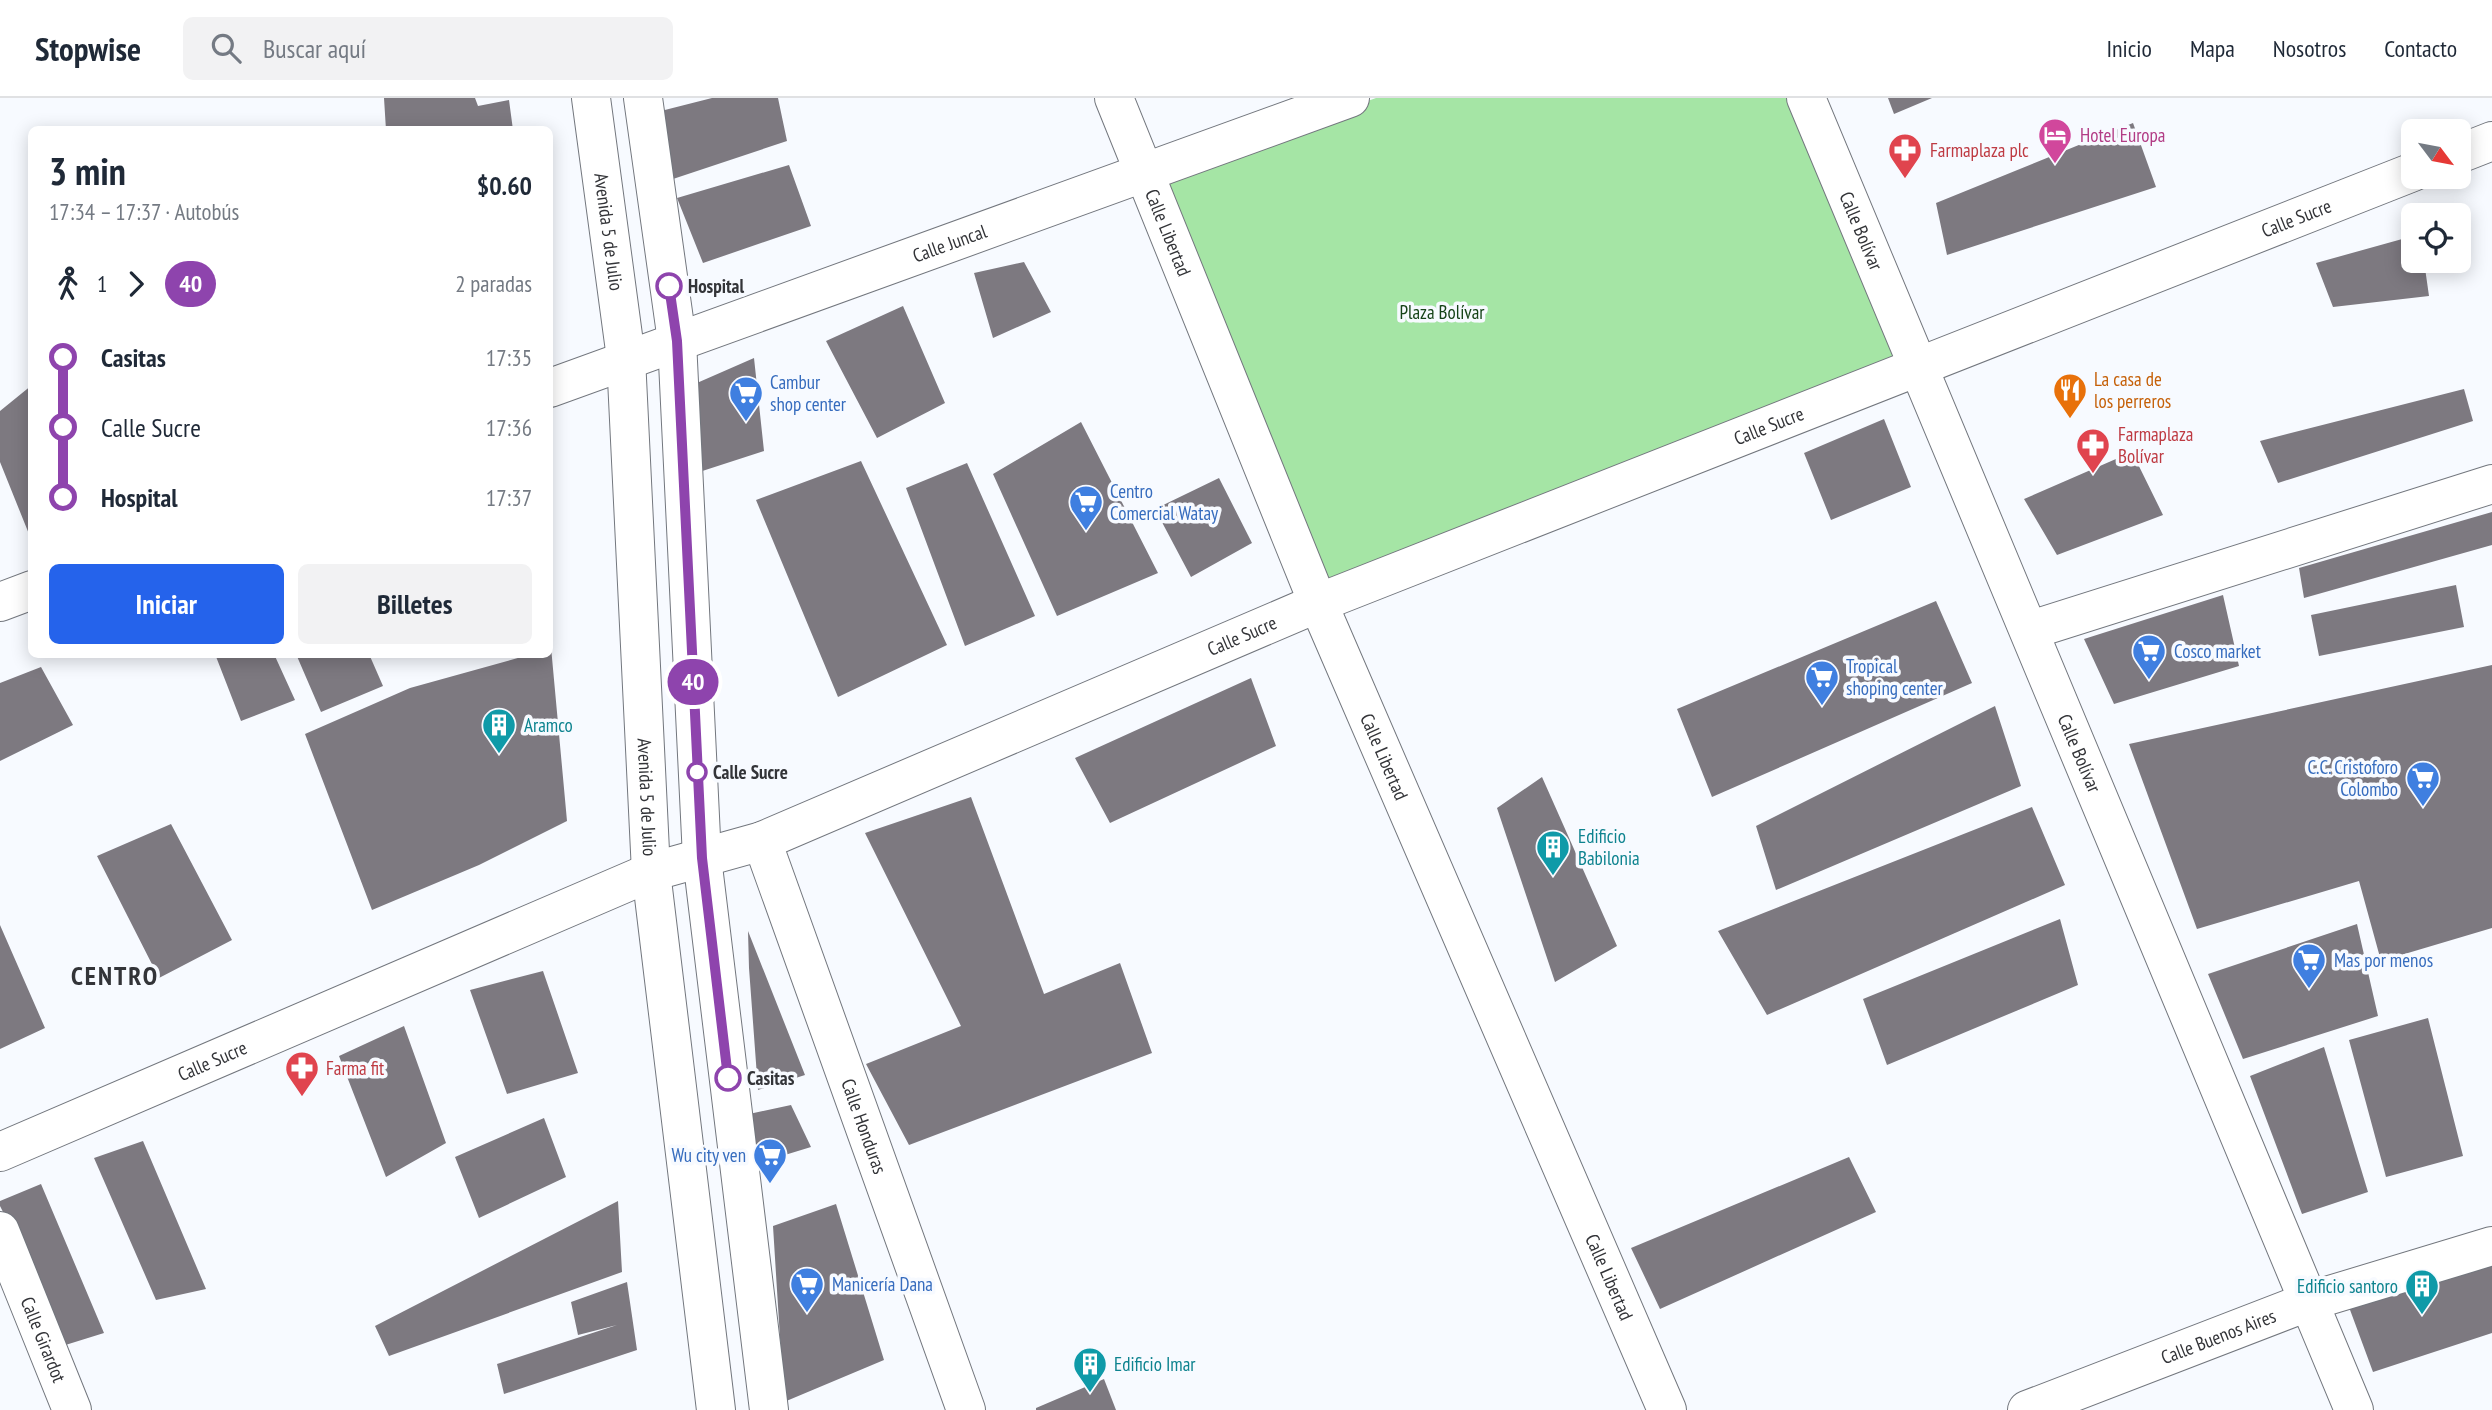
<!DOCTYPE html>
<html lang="es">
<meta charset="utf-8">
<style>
body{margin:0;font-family:"PT Sans Narrow",sans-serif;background:#f2f2f3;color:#1f2937;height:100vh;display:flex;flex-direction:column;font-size:26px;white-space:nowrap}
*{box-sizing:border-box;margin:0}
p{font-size:23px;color:#747a83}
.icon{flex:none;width:38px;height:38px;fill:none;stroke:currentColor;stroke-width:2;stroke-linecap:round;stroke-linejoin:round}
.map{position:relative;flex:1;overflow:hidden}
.drawer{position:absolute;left:28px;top:28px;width:525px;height:532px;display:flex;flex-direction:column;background:#fff;border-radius:10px;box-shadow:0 4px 18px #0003}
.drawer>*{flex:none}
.badge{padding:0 14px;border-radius:23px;font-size:24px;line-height:46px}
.needle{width:46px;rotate:122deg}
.tools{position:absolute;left:2401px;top:21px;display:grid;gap:14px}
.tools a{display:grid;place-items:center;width:70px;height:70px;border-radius:10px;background:#fff;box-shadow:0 4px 18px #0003;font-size:35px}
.map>.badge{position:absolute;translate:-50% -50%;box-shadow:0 0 0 4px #fff}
.legs{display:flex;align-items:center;gap:10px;height:77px;padding:0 21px;font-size:23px}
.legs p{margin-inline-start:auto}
.headline{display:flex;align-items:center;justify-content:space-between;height:119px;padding:0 21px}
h1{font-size:38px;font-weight:700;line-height:52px}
.action{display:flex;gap:14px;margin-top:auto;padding:14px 21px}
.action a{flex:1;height:80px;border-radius:10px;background:#2563eb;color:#fff;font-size:28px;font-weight:700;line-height:80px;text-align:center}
.action a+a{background:#f2f2f3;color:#1f2937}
ul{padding:0 21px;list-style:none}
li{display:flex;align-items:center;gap:24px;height:70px;font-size:26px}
li i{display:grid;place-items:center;width:10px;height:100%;margin:0 9px;background:currentColor}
li i::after{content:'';width:18px;height:18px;margin:-9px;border:5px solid;border-radius:50%;background:#fff}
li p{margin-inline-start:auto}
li:first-child i{background:linear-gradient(#0000 50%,currentColor 0)}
li:last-child i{background:linear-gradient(currentColor 50%,#0000 0)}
header{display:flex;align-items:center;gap:42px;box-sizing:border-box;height:98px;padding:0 35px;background:#fff;border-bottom:2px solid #e0e1e3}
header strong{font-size:33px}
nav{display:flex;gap:38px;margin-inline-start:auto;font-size:24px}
.search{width:490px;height:63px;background:#f2f2f3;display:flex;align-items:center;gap:18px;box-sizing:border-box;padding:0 24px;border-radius:10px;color:#747a83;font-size:26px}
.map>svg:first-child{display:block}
</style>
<header>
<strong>Stopwise</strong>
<div class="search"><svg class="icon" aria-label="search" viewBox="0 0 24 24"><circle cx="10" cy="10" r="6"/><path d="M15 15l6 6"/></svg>Buscar aquí</div>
<nav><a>Inicio</a><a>Mapa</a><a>Nosotros</a><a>Contacto</a></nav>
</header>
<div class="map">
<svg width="2492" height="1312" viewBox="0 0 2492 1312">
<rect width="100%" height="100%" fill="#f7faff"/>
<path fill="#a5e5a5" d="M1376,0H1795L1903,264L1323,491L1154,81Z"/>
<path fill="#7d7980" d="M384,0H475L478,8L509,2L513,32H386Z
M712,0H778L787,43L673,81L653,15Z
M1888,0H1932L1894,16Z
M2133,25L2156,89L1947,157L1936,105Z
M789,67L811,128L703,165L677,100Z
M2413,138V163H2424L2429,198L2333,209L2316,165Z
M1024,164L1051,214L993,240L974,175Z
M903,208L945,305L877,340L826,243Z
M754,260L764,353L690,377V288Z
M32,287V441H31L0,364V313Z
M2464,291L2473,323L2278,385L2260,343Z
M1884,321L1911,389L1831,422L1804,355Z
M1081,324L1158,475L1057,518L993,376Z
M2132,354L2163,417L2057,457L2024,401Z
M861,363L947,547L838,599L756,402Z
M967,365L1035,518L965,548L906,390Z
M1219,380L1252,445L1191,479L1155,411Z
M2492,414V447L2304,500L2299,470Z
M2456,487L2464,529L2319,558L2311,517Z
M2223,497L2239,568L2114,606L2084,541Z
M1936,503L1972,585L1712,699L1677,611Z
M551,549L567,723L479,767L372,812L305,636L410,590L532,556H550Z
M215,556H274L295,602L241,623Z
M296,556H369L383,588L321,614Z
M2492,567V830L2381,863L2359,783L2197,831L2129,646Z
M41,569L73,627L0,663V585Z
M1251,580L1276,648L1110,725L1075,660Z
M1995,608L2021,688L1776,792L1756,728Z
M1542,679L1617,848L1555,884L1497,710Z
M971,699L1044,896L1120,865L1152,955L909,1047L866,966L961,928L865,735Z
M2032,709L2065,787L1767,917L1718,833Z
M171,726L232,842L159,880L97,758Z
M2060,821L2078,887L1887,967L1863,901Z
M2357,826L2378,918L2243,961L2208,876Z
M0,827L45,930L0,951Z
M748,833L805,977L758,992L749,870Z
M543,873L578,975L507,996L470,892Z
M2428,920L2463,1058L2386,1079L2349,942Z
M404,928L446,1045L386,1079L339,958Z
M2324,949L2368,1094L2302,1116L2250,978Z
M791,1007L811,1049L755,1066L749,1016Z
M544,1020L566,1079L479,1120L455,1059Z
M143,1043L206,1191L156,1202L94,1060Z
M1849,1059L1876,1114L1660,1211L1631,1150Z
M41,1086L104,1235L59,1249L34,1175L0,1108V1103Z
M618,1103L622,1174L389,1258L375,1228Z
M836,1106L884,1262L784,1304L773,1128Z
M2492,1166V1235L2373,1274L2346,1201Z
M627,1184L637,1252L504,1296L497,1266L617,1227L578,1237L571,1204Z
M1104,1281L1116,1312H1036V1310Z"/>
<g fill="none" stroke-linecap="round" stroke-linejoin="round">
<g stroke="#73777e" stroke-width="40">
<g id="minor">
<path id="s1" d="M591,0L626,260L651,774L716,1312"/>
<path d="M643,0L677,243L702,760L769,1312"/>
<path id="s2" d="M1114,0L1318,505L1667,1312"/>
<path id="s3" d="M1806,0L2354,1312"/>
<path d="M2459,56L2492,43"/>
<path id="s4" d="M550,290L1350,0"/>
<path d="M0,504L32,492"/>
<path d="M2031,532L2492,386"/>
<path id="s5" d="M762,743L966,1312"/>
<path id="s6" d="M0,1054L651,774L762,743L1318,505L2413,74"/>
<path id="s7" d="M0,1133L72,1312"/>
<path id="s8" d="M2027,1312L2310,1203L2492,1148"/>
</g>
</g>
<use href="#minor" stroke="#fff" stroke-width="38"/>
</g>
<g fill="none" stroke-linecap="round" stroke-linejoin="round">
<g stroke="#fff" stroke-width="16">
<path id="line-1" d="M669,188L677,243L702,760L728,980"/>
</g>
<use href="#line-1" stroke="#8e44ad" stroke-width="10"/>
</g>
<defs>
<g id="hotel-pin" transform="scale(1.75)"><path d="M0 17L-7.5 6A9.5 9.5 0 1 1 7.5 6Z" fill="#d1479c" stroke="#f7faff"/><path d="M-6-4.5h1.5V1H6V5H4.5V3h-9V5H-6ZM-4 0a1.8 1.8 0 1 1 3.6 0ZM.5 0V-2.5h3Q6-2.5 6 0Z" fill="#fff"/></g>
<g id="pharmacy-pin" transform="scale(1.75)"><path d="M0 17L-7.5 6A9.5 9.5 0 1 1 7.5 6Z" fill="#e0444e" stroke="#f7faff"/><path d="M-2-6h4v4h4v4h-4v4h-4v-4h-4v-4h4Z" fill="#fff"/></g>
<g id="restaurant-pin" transform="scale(1.75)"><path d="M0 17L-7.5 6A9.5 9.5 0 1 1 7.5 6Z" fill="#e8710a" stroke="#f7faff"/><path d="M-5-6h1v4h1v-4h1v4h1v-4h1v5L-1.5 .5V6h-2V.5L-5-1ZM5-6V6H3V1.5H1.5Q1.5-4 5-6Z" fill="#fff"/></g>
<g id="supermarket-pin" transform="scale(1.75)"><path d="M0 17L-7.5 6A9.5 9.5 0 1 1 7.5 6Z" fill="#3f7fe0" stroke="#f7faff"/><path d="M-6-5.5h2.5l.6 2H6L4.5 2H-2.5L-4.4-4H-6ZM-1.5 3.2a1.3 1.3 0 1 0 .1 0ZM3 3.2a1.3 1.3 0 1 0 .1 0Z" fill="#fff"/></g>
<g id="building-pin" transform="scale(1.75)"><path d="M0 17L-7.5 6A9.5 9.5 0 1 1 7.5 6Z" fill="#0f9aa8" stroke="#f7faff"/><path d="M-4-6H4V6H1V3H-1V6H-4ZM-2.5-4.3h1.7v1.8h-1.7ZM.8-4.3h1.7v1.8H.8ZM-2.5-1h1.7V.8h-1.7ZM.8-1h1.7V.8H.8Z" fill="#fff"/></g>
</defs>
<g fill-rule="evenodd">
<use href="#hotel-pin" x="2055" y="37"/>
<use href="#pharmacy-pin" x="1905" y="52"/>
<use href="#restaurant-pin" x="2070" y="292"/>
<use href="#supermarket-pin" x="746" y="295"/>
<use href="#pharmacy-pin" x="2093" y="347"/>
<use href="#supermarket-pin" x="1086" y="404"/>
<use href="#supermarket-pin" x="2149" y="553"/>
<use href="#supermarket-pin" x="1822" y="579"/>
<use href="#building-pin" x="499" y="627"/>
<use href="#supermarket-pin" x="2423" y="680"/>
<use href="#building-pin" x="1553" y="749"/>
<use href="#supermarket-pin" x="2309" y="862"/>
<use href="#pharmacy-pin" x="302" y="970"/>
<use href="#supermarket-pin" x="770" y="1057"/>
<use href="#supermarket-pin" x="807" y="1186"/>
<use href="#building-pin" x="2422" y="1188"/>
<use href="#building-pin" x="1090" y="1266"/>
</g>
<g fill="#fff" stroke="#8e44ad" stroke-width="3.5">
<circle cx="669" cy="188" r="12"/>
<circle cx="697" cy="674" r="9"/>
<circle cx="728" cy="980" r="12"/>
</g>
<g text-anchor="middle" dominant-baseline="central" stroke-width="7" stroke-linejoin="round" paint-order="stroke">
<g font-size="19" fill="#b23c85" stroke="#f7faff" text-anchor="start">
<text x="2080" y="37">Hotel Europa</text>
</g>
<g font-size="19" fill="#be3a42" stroke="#f7faff" text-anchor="start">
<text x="1930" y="52">Farmaplaza plc</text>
<text x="2118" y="336">Farmaplaza<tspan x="2118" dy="22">Bolívar</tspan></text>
<text x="326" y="970">Farma fit</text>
</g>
<g font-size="19" fill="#333438" stroke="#f7faff">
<text stroke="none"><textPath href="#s6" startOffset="2480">Calle Sucre</textPath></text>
<text stroke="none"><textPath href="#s1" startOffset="135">Avenida 5 de Julio</textPath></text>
<text stroke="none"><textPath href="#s3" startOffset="144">Calle Bolívar</textPath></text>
<text stroke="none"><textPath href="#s2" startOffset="145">Calle Libertad</textPath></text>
<text stroke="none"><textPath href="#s4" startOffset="425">Calle Juncal</textPath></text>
<text stroke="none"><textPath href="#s6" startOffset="1913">Calle Sucre</textPath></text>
<text stroke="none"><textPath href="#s6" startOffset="1346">Calle Sucre</textPath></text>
<text stroke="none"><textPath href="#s3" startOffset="710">Calle Bolívar</textPath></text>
<text stroke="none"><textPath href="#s2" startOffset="712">Calle Libertad</textPath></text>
<text stroke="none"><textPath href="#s1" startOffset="702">Avenida 5 de Julio</textPath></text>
<text stroke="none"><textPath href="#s6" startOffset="231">Calle Sucre</textPath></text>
<text stroke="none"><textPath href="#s5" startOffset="303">Calle Honduras</textPath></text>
<text stroke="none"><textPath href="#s2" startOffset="1279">Calle Libertad</textPath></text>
<text stroke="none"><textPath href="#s8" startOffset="205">Calle Buenos Aires</textPath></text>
<text stroke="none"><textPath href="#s7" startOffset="117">Calle Girardot</textPath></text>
</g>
<g font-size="19" font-weight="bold" fill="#333438" stroke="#f7faff" text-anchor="start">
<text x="688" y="188">Hospital</text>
<text x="713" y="674">Calle Sucre</text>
<text x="747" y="980">Casitas</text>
</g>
<g font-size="19" fill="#164318" stroke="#f7faff">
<text x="1442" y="214">Plaza Bolívar</text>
</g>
<g font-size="19" fill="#c56008" stroke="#f7faff" text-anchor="start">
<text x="2094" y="281">La casa de<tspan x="2094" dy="22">los perreros</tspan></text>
</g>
<g font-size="19" fill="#366cbe" stroke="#f7faff" text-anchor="start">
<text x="770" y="284">Cambur<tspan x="770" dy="22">shop center</tspan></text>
<text x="1110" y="393">Centro<tspan x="1110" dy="22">Comercial Watay</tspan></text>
<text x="2174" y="553">Cosco market</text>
<text x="1846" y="568">Tropical<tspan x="1846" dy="22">shoping center</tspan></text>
<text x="2398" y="669" text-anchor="end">C.C. Cristoforo<tspan x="2398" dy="22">Colombo</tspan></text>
<text x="2334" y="862">Mas por menos</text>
<text x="746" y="1057" text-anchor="end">Wu city ven</text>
<text x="832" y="1186">Manicería Dana</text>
</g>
<g font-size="19" fill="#0d838f" stroke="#f7faff" text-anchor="start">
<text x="524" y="627">Aramco</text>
<text x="1578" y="738">Edificio<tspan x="1578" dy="22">Babilonia</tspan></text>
<text x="2398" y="1188" text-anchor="end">Edificio santoro</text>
<text x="1114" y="1266">Edificio Imar</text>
</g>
<g font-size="26" font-weight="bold" letter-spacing="2" fill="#333438" stroke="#f7faff">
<text x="115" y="877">CENTRO</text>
</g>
</g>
</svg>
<div class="tools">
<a><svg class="needle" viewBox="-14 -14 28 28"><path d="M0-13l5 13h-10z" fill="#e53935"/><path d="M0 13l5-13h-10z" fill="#747a83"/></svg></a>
<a><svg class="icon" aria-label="locate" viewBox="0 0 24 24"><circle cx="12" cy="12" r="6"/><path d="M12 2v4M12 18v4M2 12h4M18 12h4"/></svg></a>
</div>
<b class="badge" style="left:693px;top:584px;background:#8e44ad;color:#fff">40</b>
<section class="drawer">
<div class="headline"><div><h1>3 min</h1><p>17:34 – 17:37 · Autobús</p></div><b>$0.60</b></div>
<div class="legs"><svg class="icon" aria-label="walk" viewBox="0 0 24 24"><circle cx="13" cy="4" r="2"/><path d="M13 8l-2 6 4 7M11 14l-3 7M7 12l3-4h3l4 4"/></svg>1<svg class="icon" aria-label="forward" viewBox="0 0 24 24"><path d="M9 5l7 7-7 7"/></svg><b class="badge" style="background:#8e44ad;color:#fff">40</b><p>2 paradas</p></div>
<ul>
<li><i style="color:#8e44ad"></i><b>Casitas</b><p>17:35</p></li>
<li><i style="color:#8e44ad"></i><span>Calle Sucre</span><p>17:36</p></li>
<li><i style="color:#8e44ad"></i><b>Hospital</b><p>17:37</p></li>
</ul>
<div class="action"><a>Iniciar</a><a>Billetes</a></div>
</section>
</div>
